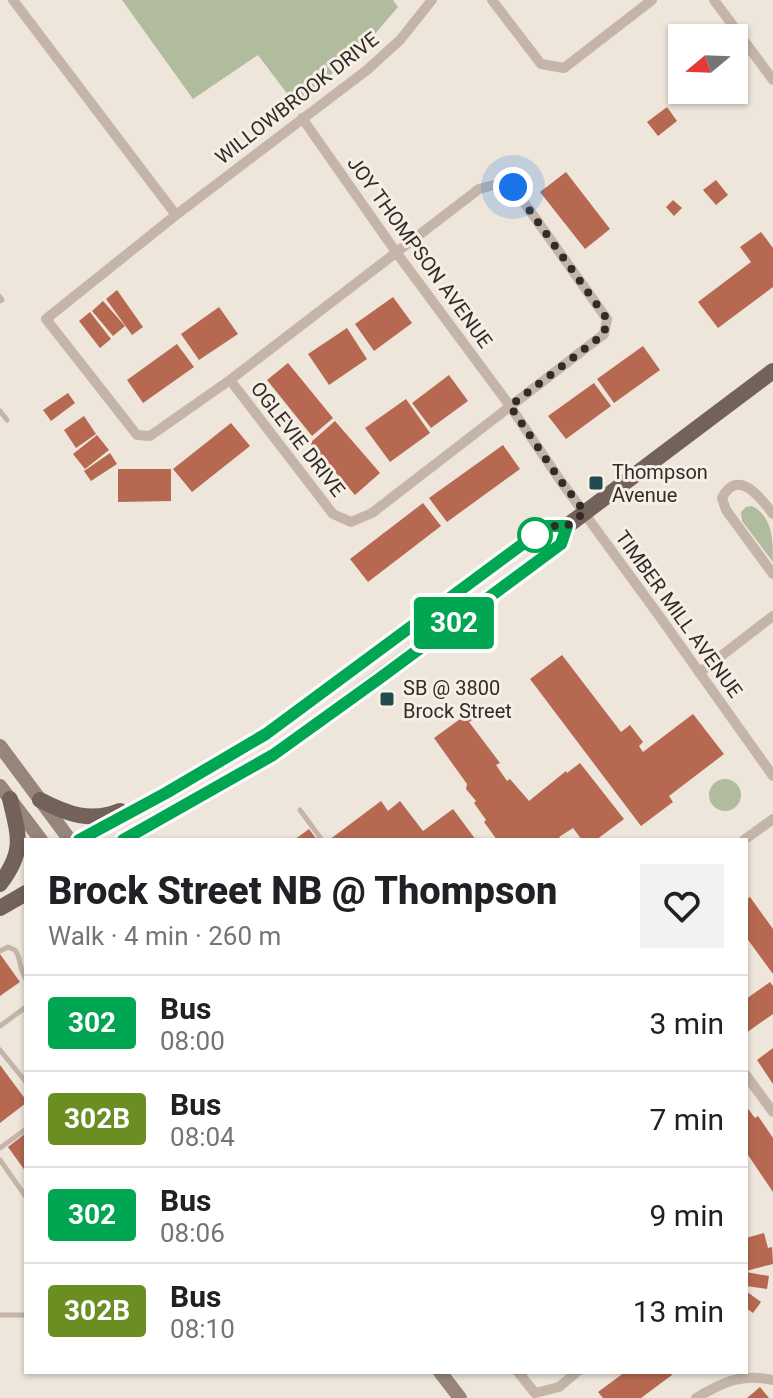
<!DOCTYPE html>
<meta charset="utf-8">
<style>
body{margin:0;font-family:Roboto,sans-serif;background:#f2f2f2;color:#202124;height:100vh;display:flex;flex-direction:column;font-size:30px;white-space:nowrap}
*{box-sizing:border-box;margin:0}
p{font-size:26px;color:#757577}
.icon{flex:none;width:44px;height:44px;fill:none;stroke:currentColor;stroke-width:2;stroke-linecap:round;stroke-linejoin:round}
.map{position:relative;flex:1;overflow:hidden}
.side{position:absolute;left:24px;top:838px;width:724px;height:536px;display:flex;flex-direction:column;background:#fff;border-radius:0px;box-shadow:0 2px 6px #0004}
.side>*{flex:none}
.badge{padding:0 16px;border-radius:6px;font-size:28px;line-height:52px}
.needle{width:52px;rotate:251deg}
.fabs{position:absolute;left:668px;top:24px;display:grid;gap:16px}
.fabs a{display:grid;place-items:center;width:80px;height:80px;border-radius:0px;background:#fff;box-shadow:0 2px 6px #0004;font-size:40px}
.you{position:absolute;width:40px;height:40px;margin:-20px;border:6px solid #fff;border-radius:50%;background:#1a73e8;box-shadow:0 0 0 12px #1a73e833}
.map>.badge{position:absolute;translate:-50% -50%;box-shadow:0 0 0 4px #fff}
.round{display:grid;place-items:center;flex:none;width:84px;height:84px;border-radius:0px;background:#f2f2f2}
.head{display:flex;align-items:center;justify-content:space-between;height:136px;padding:0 24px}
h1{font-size:38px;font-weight:800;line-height:60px}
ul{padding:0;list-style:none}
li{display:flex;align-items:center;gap:24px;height:96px;padding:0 24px;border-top:2px solid #e0e0e0}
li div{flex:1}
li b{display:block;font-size:30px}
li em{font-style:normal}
li .badge{min-width:88px;font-weight:700;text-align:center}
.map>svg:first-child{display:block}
</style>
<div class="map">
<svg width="773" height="1398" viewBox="0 0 773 1398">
<rect width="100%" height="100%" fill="#eee5db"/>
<path fill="#b1bb9d" d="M122,0H393L398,7L361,50L295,104L258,55L193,99Z
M752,506C773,517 773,540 773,562L742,521L741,512L746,507Z
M709 795a16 16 0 1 1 32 0a16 16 0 1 1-32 0Z"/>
<path fill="#b66950" d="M667,107L677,121L658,136L647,122Z
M566,172L610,229L585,249L540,192Z
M716,180L728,195L716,205L703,190Z
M673,200L682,208L674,216L666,207Z
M761,232L773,248V287L718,328L698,302L751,262L740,247Z
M117,290L143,327L132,335L106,299Z
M393,297L412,323L374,351L355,324Z
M103,301L125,326L113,336L92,311Z
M219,307L238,334L199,360L181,334Z
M90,312L111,339L100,348L79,321Z
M347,328L367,359L329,385L308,354Z
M177,344L194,367L143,403L127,380Z
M643,346L660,370L614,403L597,379Z
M288,363L333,418L312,436L267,380Z
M449,375L468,401L431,428L412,403Z
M594,383L611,406L566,439L548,416Z
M68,393L75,403L51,421L43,410Z
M406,399L430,433L390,462L365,428Z
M84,416L96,434L76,448L64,430Z
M335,421L380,473L355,495L310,443Z
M231,423L250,446L192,492L173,469Z
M97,435L109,450L85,469L73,454Z
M503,445L520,469L447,522L429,498Z
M110,453L117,464L91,481L84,471Z
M118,469H171V501L118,502Z
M423,503L441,526L368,582L350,559Z
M562,655L621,732L630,725L643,742L639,746L643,752L693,714L724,754L669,796L673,802L641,826L530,679Z
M467,714L472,720L469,722L500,763L496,765L507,781L510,779L529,801L566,771L567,773L580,763L624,819L596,840H582L573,828L559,837L562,840H497L484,822L486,820L474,803L476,801L466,789L467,784L434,738Z
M381,801L388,811L400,801L423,831L453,809L476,840H329Z
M309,829L317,840H294Z
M750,897L773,929V974L746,937V899Z
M0,954L20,982L0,996Z
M770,982L773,986V1014L746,1033V999Z
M773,1048V1084L757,1060Z
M0,1065L26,1100V1103L0,1123Z
M746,1106L755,1118L758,1116L773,1138V1192L746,1152Z
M26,1133V1172L8,1147Z
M764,1233L768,1248L772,1247L773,1264L746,1271V1238Z
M746,1272L769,1276L767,1289L746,1286Z
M746,1291L761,1302L753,1313L746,1308Z
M625,1372H670L672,1375L641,1398H603L598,1392Z
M760,1387L769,1398H747Z"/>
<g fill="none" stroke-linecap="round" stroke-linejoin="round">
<path stroke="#c4b5a8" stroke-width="5" d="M0,297L2,300L0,301
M0,411L7,420
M300,810L322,840
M0,951L8,947L15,950C22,960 18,967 26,979
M0,1026L26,1007
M0,1050L26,1082
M0,1148L26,1129
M0,1160L26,1197
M0,1315H26"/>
<path stroke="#c4b5a8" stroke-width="10" d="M13,0L176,215
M492,0L541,64L564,68L652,0
M714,0L773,80
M302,118L396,252L510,406L560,480L660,617L773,776
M498,184L513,187L607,319L604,334L372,513L351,522L333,514L230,380L479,189Z
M230,380L150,436L137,435L46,319L176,215L367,70L400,40L432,0
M773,514C761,498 738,467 722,498L726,510L773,574
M699,673L773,616
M744,840L773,819
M746,1075L773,1112
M518,1372L535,1393L559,1387L577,1372
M696,1398C723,1382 741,1373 773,1380"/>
<path stroke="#98857a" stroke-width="14" d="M0,746L70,840
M0,786L41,840
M440,1372L460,1398"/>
<path stroke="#72625a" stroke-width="16" d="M40,800C67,814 91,823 120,811
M79,840L166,793L266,734L547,526H567
M123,840L273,755L561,544L567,526L773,371
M0,884C25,851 19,837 10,799
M0,908L26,893"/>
</g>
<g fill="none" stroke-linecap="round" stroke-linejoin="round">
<g stroke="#fff" stroke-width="18">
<path id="line" d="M79,840L166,793L266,734L547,526H567L561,544L380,678L273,755L123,840"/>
</g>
<use href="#line" stroke="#00a651" stroke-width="12"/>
<path stroke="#322b27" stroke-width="8" stroke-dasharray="0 14.4" d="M513,187L607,319L604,334L510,406L560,480L585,512L567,526H547L535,535"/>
</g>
<g fill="#224b4e" stroke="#f6efe6" stroke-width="3">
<rect x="588" y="475" width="16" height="16" rx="4"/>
<rect x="379" y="691" width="16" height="16" rx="4"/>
</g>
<circle fill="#fff" stroke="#00a651" stroke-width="4" cx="535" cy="535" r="16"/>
<g text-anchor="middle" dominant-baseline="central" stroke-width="6" stroke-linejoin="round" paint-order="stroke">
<g font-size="20" fill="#322b27" stroke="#f6efe6">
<text transform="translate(297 98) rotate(-38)">WILLOWBROOK DRIVE</text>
<text transform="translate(420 252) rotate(54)">JOY THOMPSON AVENUE</text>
<text transform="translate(298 439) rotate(52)">OGLEVIE DRIVE</text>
<text transform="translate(679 614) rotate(54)">TIMBER MILL AVENUE</text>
</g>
<g font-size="20" fill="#322b27" stroke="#f6efe6" text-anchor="start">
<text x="612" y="472">Thompson<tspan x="612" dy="23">Avenue</tspan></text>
<text x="403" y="688">SB @ 3800<tspan x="403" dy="23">Brock Street</tspan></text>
</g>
</g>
</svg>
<div class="fabs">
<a><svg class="needle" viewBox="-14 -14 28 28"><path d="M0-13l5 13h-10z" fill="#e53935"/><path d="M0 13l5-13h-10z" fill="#757577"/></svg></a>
</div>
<div class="you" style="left:513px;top:187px"></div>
<b class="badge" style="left:454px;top:623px;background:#00a651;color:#fff">302</b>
<section class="side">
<div class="head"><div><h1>Brock Street NB @ Thompson</h1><p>Walk · 4 min · 260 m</p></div><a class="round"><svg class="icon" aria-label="heart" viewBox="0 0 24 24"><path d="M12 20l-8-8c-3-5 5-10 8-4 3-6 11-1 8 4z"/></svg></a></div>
<ul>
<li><span class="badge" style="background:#00a651;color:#fff">302</span><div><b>Bus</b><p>08:00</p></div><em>3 min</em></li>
<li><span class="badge" style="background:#6b8e23;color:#fff">302B</span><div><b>Bus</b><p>08:04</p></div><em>7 min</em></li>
<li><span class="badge" style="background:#00a651;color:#fff">302</span><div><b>Bus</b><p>08:06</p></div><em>9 min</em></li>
<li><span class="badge" style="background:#6b8e23;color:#fff">302B</span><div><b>Bus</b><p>08:10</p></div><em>13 min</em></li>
</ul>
</section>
</div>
